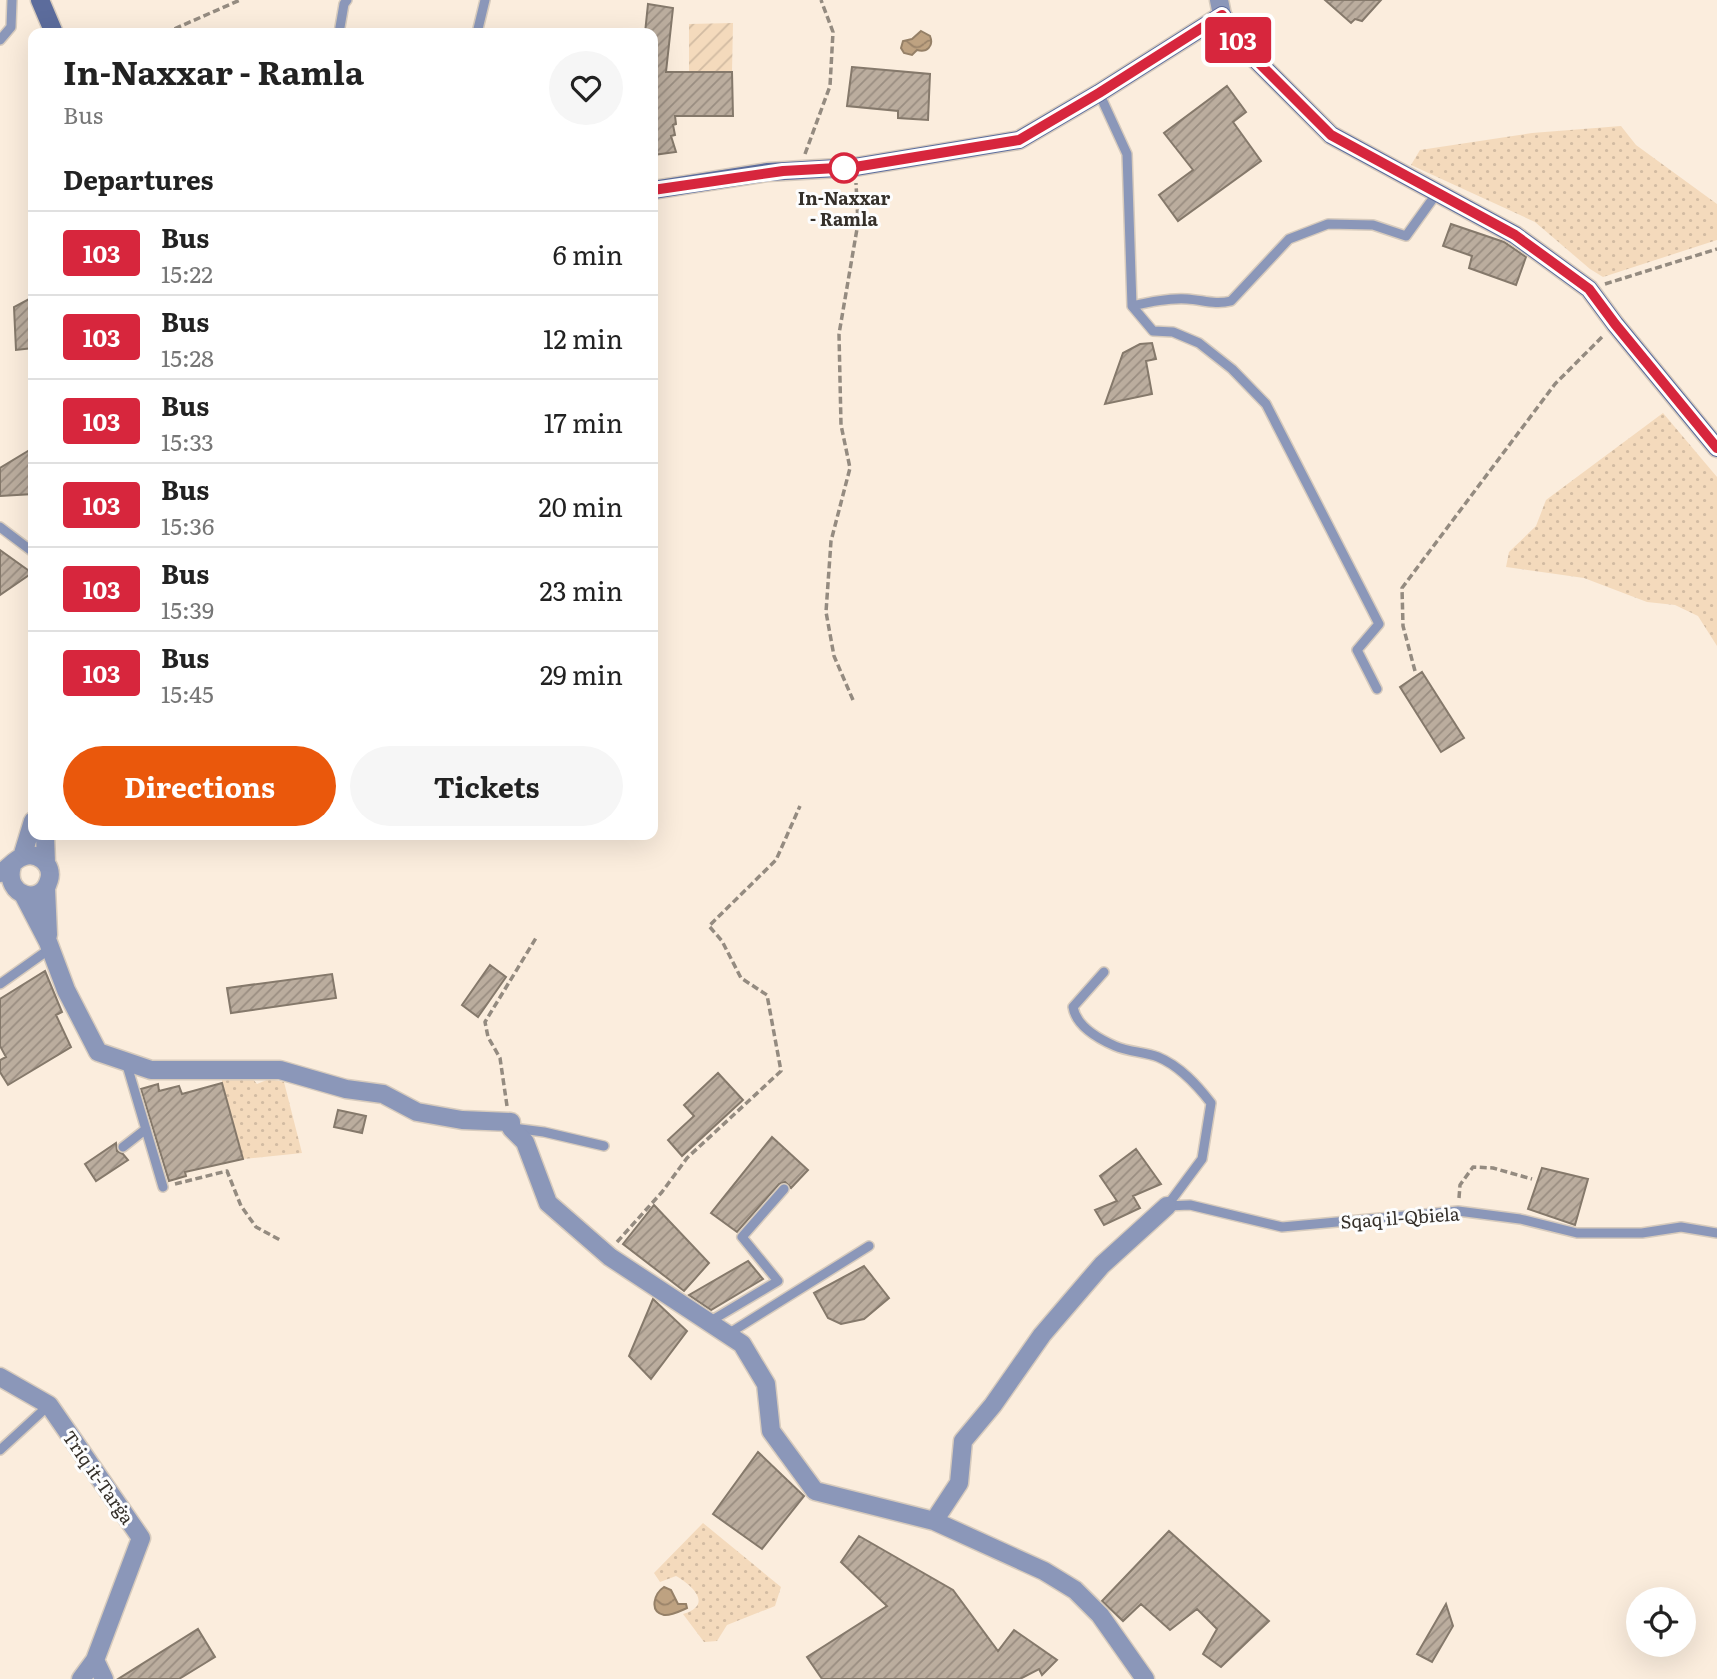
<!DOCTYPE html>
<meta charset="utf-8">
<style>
body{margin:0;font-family:Literata,serif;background:#f6f6f6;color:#222;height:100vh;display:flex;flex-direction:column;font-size:26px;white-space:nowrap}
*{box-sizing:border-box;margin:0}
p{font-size:23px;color:#767676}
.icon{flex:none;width:38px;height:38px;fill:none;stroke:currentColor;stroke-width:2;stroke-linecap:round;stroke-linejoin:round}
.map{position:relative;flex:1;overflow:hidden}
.details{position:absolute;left:28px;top:28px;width:630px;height:812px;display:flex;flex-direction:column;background:#fff;border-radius:14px;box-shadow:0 7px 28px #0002}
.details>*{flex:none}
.badge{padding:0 14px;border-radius:5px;font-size:24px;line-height:46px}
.fabs{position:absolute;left:1626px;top:1587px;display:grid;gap:14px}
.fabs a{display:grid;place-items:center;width:70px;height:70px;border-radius:50%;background:#fff;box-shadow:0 7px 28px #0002;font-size:35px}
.map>.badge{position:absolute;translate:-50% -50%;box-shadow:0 0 0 4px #fff}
h2{padding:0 35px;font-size:26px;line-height:63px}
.round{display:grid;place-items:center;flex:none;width:74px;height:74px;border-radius:37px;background:#f6f6f6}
.overview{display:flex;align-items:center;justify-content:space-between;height:119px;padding:0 35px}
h1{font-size:33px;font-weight:700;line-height:52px}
.button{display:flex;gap:14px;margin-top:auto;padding:14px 35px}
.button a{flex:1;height:80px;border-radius:42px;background:#ea580c;color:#fff;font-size:28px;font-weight:700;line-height:80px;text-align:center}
.button a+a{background:#f6f6f6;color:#222}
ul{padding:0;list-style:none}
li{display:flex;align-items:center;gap:21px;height:84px;padding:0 35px;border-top:2px solid #e0e0e0}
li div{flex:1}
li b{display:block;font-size:26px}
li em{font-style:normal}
li .badge{min-width:77px;font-weight:700;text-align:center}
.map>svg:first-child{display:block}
</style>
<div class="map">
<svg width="1717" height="1679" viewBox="0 0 1717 1679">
<defs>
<pattern id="grass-dots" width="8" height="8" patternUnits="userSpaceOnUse" patternTransform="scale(1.75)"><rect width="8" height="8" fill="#f4dabc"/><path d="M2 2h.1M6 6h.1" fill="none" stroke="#d2bba2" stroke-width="1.8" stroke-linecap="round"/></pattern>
<pattern id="garden-furrows" width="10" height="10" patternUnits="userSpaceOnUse" patternTransform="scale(1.75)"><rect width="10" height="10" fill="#f4dabc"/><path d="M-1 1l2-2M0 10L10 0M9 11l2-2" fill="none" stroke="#d2bba2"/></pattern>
<pattern id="water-waves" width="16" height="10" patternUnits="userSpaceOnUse" patternTransform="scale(1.75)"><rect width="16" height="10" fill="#bea281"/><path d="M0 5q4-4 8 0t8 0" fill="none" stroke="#9b846a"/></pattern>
<pattern id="building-hatch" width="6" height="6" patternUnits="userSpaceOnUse" patternTransform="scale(1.75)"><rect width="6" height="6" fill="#bbad9e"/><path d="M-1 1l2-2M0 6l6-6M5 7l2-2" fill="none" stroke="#998d81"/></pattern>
</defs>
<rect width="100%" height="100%" fill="#fbeddd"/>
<path fill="url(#grass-dots)" d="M1621,126L1636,145L1717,204V240L1603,277L1590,269L1535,222L1411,165L1420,150L1532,133Z
M1663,413L1717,477V646L1698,616L1675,605L1647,602L1584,578L1506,567L1509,552L1536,526L1546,500Z
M222,1074L251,1077L257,1084L269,1079L284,1082L302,1153L243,1159L222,1083Z
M703,1523L781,1587L775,1606L727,1625L717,1641L704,1642L683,1614C714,1605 692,1585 676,1576L660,1582L654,1573Z"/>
<path fill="url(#garden-furrows)" d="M733,23L732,72H689V24Z"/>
<path fill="url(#water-waves)" stroke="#958067" stroke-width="2" d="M921,31L930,36C934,46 927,53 917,50L912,55L904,53L901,48L903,41L912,39Z
M664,1587L671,1590L678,1604H686L687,1608C680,1611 671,1616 664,1615C648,1611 655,1593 664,1587Z"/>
<path fill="url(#building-hatch)" stroke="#85796b" stroke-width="2" d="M1325,0H1381L1362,21L1355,19L1351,23Z
M648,4L673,8L666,72H732L733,116H675L676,124L673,125L675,135L671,136L676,152L653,155V33H645Z
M852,67L930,74L928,120L898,118V111L847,106Z
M1227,86L1246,112L1233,122L1261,161L1178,221L1159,195L1193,170L1164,133Z
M1451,224L1504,242L1526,257L1516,285L1469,268L1472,256L1443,246Z
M33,297V348L16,350L14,307Z
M1152,343L1156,359L1146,361L1152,394L1105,404L1123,353L1140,344Z
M33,448V494L0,496V468Z
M0,550L32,573L0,595Z
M1422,672L1464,738L1441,752L1400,687Z
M490,965L506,977L478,1017L462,1005Z
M45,971L62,1012L56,1015L71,1047L8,1085L0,1072V1060L6,1057L0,1046V999Z
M332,974L336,998L231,1013L227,988Z
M718,1073L743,1100L682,1156L668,1140L694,1116L684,1105Z
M222,1083L243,1159L185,1172L186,1176L169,1181L141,1089L158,1084L159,1091L179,1086L182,1094Z
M338,1110L366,1116L362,1133L334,1127Z
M772,1137L808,1170L791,1188L785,1182L779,1184L737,1232L711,1213Z
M116,1143L117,1151L123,1154L128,1160L96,1181L85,1164Z
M1136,1149L1161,1184L1133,1196L1140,1208L1104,1225L1095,1210L1117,1201L1100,1176Z
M1542,1168L1588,1179L1575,1225L1528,1209Z
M654,1205L709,1263L684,1291L623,1244Z
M748,1261L763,1279L711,1310L689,1295Z
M864,1266L889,1298L864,1319L841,1324L828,1318L814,1293Z
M653,1299L687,1331L651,1379L629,1356Z
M758,1452L804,1496L762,1549L713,1514Z
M1169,1531L1269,1621L1221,1667L1203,1654L1217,1629L1197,1609L1170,1630L1141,1604L1123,1621L1102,1601Z
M859,1536L953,1590L998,1651L1014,1630L1057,1660L1042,1675L1039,1669L1020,1679H822L807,1657L887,1606L841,1562Z
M1446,1604L1453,1626L1432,1662L1417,1654Z
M198,1629L215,1657L179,1679H118Z"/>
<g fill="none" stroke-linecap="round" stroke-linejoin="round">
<g stroke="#d7cbbd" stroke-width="12">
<path id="service" d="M339,33L344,4L347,0
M477,33L485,0
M0,40L11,27L12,0
M1099,93L1127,154L1132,306L1153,331L1173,332L1199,343L1232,369L1266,404L1379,624L1357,650L1377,689
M1132,306C1150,302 1168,298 1187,299C1203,300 1215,305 1231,301L1289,239L1328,224L1373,225L1406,236L1437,193
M0,527L33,552
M1104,972L1073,1007C1076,1026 1099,1039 1115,1046C1129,1052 1145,1052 1158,1057C1180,1066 1197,1085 1211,1103L1202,1159L1167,1206
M0,984L51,948
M126,1062L163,1187
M513,1128L544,1132L604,1146
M123,1147L146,1129
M1167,1206L1190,1205L1282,1227L1458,1211L1520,1219L1577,1233H1642L1681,1227L1717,1233
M709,1322L778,1281L742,1237L784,1189
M728,1334L869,1246
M0,1450L49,1405"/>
</g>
<g stroke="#d7cbbd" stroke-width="21">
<path id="minor" d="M1219,0L1222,15
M45,835L46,863
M22,857L33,821
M0,873C8,869 14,860 22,857C37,850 54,865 49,880C42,907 3,896 12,866
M46,888L48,935
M23,894L48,942L66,990L98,1052L151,1070H280L346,1089L383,1094L417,1112L462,1120L511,1122V1128L525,1142L548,1203L610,1257L742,1344L766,1384L771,1431L815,1491L934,1521L1044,1571L1075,1590L1100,1615L1145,1679
M0,1377L49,1405L141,1538L95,1660L81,1679
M934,1521L959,1483L963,1441L993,1405L1042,1335L1102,1265L1167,1206
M95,1660L104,1679"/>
</g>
<g stroke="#d7cbbd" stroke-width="21">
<path id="secondary" d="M40,0L54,33
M653,190L768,172L855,167L1019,140L1099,93L1222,15L1240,44L1331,135L1515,235L1589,289L1615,324L1717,448"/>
</g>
<path stroke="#948b80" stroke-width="3.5" stroke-dasharray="7 3.5" stroke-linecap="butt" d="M165,33L240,0
M805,154L830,86L833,32L821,0
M1605,284L1717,249
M1415,671L1403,626L1402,588L1555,384L1604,335
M853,700L834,656L826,612L831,541L850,468L841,425L839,334L858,223L856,183
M507,1106L500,1058L488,1037L485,1022L536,938
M175,1184L227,1171L241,1206L256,1227L280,1240
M1459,1198L1460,1185L1473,1167L1493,1168L1532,1179
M617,1242L662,1192L687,1158L781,1071L767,995L741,978L722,941L709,926L776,860L800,806"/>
<use href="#service" stroke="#8b97b9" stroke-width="9"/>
<use href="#minor" stroke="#8b97b9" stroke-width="18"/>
<use href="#secondary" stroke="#5c6c9c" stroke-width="18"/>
</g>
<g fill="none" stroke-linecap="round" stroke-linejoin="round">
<g stroke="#fff" stroke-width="16">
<path id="line" d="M653,190L783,171L855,167L1019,140L1099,93L1222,15L1240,44L1331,135L1515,235L1589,289L1615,324L1717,448"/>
</g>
<use href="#line" stroke="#d7263d" stroke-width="10"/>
</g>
<circle fill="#fff" stroke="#d7263d" stroke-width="3.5" cx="844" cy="168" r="14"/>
<g text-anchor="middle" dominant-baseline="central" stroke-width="6" stroke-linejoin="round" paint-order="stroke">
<g font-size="18" font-weight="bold" fill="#35302a" stroke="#fdfdfd">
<text x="844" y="197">In-Naxxar<tspan x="844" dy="21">- Ramla</tspan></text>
</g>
<g font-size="18" fill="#35302a" stroke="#fdfdfd">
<text transform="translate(1400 1217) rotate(-4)">Sqaq il-Qbiela</text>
<text transform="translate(99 1477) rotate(55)">Triq it-Tarġa</text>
</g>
</g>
</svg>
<div class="fabs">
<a><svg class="icon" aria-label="locate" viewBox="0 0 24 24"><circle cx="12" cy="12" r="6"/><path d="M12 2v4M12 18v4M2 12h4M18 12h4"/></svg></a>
</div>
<b class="badge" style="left:1238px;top:40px;background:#d7263d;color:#fff">103</b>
<section class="details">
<div class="overview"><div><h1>In-Naxxar - Ramla</h1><p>Bus</p></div><a class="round"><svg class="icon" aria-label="heart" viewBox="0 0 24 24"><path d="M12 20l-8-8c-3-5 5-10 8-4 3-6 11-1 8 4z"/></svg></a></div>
<h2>Departures</h2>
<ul>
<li><span class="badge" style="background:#d7263d;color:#fff">103</span><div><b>Bus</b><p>15:22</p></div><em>6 min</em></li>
<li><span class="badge" style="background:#d7263d;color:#fff">103</span><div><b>Bus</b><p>15:28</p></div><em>12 min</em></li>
<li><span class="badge" style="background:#d7263d;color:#fff">103</span><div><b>Bus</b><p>15:33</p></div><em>17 min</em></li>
<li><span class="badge" style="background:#d7263d;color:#fff">103</span><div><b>Bus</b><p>15:36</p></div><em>20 min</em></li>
<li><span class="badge" style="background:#d7263d;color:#fff">103</span><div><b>Bus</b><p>15:39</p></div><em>23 min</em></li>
<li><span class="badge" style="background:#d7263d;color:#fff">103</span><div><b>Bus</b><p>15:45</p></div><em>29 min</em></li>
</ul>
<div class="button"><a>Directions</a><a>Tickets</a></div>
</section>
</div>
